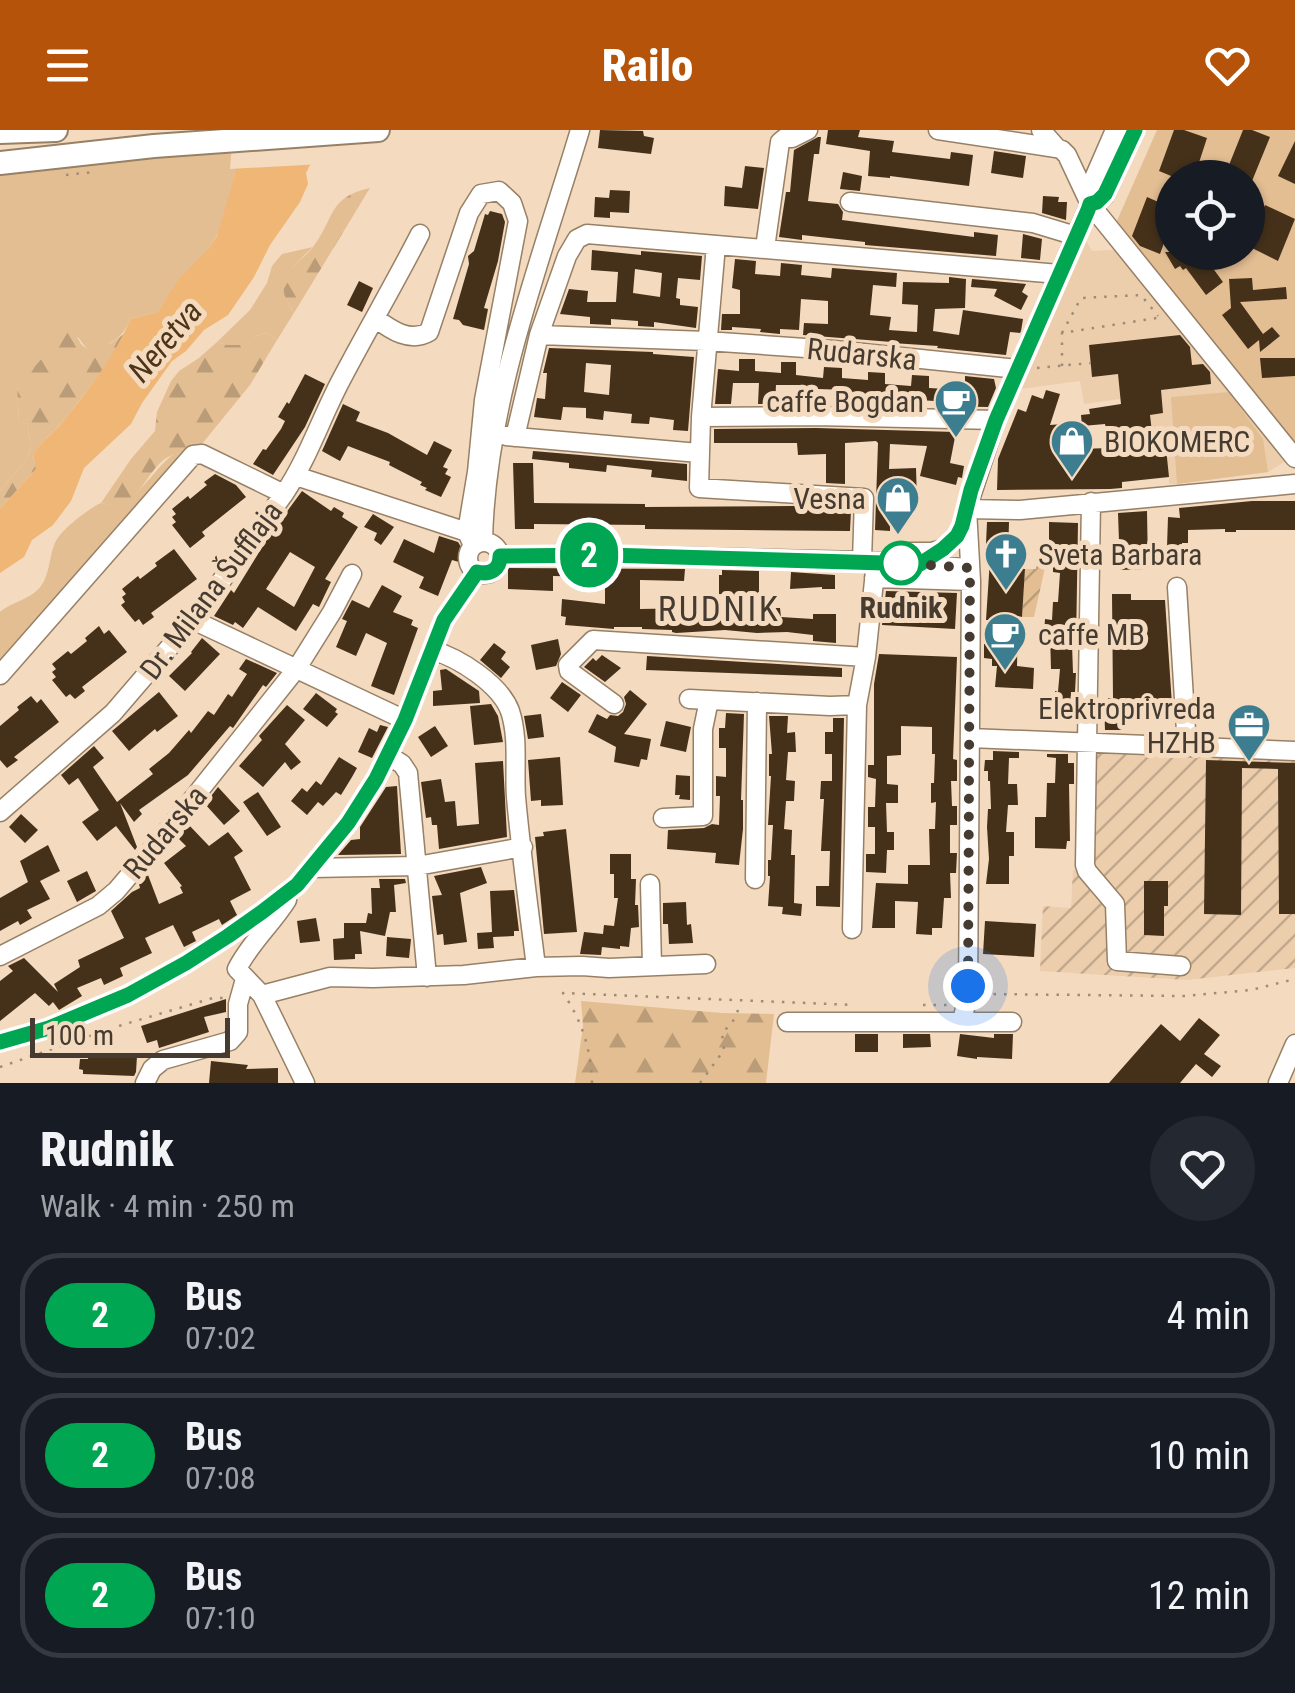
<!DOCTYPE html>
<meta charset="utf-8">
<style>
body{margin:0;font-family:"Roboto Condensed",sans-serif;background:#242831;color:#f1f3f6;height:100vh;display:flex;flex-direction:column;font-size:38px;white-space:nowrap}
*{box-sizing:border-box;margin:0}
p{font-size:32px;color:#9ea1a6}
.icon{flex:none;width:55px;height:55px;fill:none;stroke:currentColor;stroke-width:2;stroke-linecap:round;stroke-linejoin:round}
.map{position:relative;height:953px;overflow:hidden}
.panel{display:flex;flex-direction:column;background:#171b24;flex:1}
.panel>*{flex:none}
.badge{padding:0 20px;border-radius:32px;font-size:35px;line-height:65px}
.tools{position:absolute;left:1155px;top:30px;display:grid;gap:20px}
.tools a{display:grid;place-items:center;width:110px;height:110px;border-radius:50%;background:#171b24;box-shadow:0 2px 8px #0004;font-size:50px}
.scale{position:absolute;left:30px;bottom:25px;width:200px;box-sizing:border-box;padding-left:10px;border:5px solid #453b30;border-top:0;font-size:28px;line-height:35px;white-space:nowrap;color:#453b30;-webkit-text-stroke:8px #f4dabe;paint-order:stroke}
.you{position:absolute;width:50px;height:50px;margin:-25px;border:8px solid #fff;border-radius:50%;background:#1a73e8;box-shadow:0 0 0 15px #1a73e833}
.map>.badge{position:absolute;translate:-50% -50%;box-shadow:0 0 0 5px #fff}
.round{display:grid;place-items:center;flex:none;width:105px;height:105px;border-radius:52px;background:#242831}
.overview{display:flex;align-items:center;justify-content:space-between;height:170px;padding:0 40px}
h1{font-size:48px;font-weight:800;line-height:75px}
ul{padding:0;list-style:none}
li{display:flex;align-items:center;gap:30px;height:125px;margin:0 20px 15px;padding:0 20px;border:5px solid #363941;border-radius:40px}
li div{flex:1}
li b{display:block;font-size:38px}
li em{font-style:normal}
li .badge{min-width:110px;font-weight:700;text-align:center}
header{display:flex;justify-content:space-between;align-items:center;height:130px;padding:0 40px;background:#b45309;color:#fff;font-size:45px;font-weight:800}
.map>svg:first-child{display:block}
</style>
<header><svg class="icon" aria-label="menu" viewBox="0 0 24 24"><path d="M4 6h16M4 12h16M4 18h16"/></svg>Railo<svg class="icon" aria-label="heart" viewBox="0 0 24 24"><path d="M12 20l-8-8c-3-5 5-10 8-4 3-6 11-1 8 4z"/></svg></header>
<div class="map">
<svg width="1295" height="953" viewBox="0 0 1295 953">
<defs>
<pattern id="industrial-furrows" width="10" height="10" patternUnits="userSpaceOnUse" patternTransform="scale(2.5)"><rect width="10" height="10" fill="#edceac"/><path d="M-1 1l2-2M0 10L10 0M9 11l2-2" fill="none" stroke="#c2a88c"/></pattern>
<pattern id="forest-firs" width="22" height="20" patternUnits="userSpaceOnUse" patternTransform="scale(2.5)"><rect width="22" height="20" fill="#e4be93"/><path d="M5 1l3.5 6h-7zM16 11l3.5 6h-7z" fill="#bb9c78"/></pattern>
<pattern id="garden-furrows" width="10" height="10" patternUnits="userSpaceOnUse" patternTransform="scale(2.5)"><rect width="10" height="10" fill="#e4be93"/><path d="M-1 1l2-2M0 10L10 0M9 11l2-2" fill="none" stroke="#bb9c78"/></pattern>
</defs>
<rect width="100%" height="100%" fill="#f4dabe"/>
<path fill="#edceac" d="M1084,107L1092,121L1127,119L1294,326L1268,342L1177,354H1169V347L1138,350L1127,268L1084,274L1080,251L1020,259Z"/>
<path fill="url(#industrial-furrows)" d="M1091,613L1295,621V838L1187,850L1040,841L1043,776L1071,778L1073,740L1090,741Z"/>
<path fill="#e4be93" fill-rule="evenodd" d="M1157,0H1295V328L1116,93ZM1172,48H1248V122H1172Z
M238,11C237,37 230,83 217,105C202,134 174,154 158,182L131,189C121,210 110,216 87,219L78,207L17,256L19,292L27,294L31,317L27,329L0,361V33Z
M313,117C291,138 273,152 294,183L277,210L266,203L256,206L247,215H228L217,212L250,180L267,153L272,136L282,124Z
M1229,262L1263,309L1268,342L1177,354L1171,267Z
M174,324L193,325L0,536V482C13,471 30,470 41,456C51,442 49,422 57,409C65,397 88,379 101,373C134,382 150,341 174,324Z"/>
<path fill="url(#forest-firs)" d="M370,58L294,183C288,173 282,165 284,154C288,136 303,130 313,117C335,88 328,67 370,58Z
M66,202H74L81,214L87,219L111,213L124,204C108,235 87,261 65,289C55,301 42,310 33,324L36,339L0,379V361L27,329L31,317L27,294L19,293L17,256Z
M266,203L277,210L250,255L193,325C188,325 182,323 177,324C145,329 144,385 101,373L131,329L155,301L157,282L171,251L179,241L199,228L217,212L228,215H246L256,206Z
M581,871L722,883L774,884L766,953H575L583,896Z"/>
<path fill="url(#garden-furrows)" d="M1037,428H1046V433L1034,487H1022L1025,439H1036Z"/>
<path fill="#efb675" d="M237,28L319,31L310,35L306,43L308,54L300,72L270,115L254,147L228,185L204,200L186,221L172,231L142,273L131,294L84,338L71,371L53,395L32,410L24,427L0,443V379L36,339L33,324C42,310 55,302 65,289C91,257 113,227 131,189L158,182L178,150L209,118L217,106L234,48Z"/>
<path fill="#f4dabe" d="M233,0H336L331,20L323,34L230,39Z"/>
<path fill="#45311a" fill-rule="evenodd" d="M600,0L643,1L644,6L654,8L651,24L598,18Z
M828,0H860L858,7L894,11L892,22L950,29L951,22L973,25L969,56L890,46V48L868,46L870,21L826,14Z
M1174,0H1184L1207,8L1194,48H1176L1159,41Z
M1243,0H1252L1270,7L1252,51L1227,40Z
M818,7H821L819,24H814L808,71L838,74L843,82L842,90L974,107V102L998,105L996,126L865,115V112L802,105V110L779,107L786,62H790L794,20Z
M1295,11V54L1278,46Z
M994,21L1026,26L1023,48L991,43Z
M745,36L764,38L758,79L724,76L725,56L742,58Z
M843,42L862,46L860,61L840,59Z
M610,60L630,61L629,83L610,82V88L594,87L595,67L609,68Z
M1043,66L1059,67L1058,72H1067L1066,90L1042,83Z
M1147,67L1172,78V91L1160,124L1140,116L1132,106Z
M1265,75L1295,89L1278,131L1248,116V112Z
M490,81L502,84L505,92L498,131L484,178L488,179L484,200L463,195L459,190L453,189L469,134L468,126L474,121L485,84L488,85Z
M1023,104L1042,109L1040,130L1021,128Z
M592,120L641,125V121L702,126L700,150L678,148L676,168L680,169V175L698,177L696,198L654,192V197L638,196V191L611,189V195L590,194V187L560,184L569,159L588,161L587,172H616L618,142L591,140ZM635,139L662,143L660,167L633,163Z
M1165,122H1201L1223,152L1206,165L1186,138L1183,140L1180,136L1175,139Z
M735,129L756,131L755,144L780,146L781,133L802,135L801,145L831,148L832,138L897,143L896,157L873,155L870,185L891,187L889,200L917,202L918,175L902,174L903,152L949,153V147L966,149L965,178L935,179L933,201L959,205L963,180L1023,189L1021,201L1020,203L1010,202L1006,225L937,218L938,216L892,213V212L803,205L804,193L828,194V171L801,169L799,200L780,199V204L760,202L761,199L732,197V200H721L722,184H740V160L732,158Z
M1252,148L1253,160L1286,157L1287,169L1240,172L1263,204L1272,197L1280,206L1260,222L1259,210L1248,219L1222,185L1231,178L1229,149Z
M972,149L1026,154L1022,162L1028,166L1021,180L994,166L997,159L971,157Z
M359,151L373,158L362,182L347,175Z
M1180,205L1190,217L1192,235L1203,234L1210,242L1211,254L1161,260L1163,283L1150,285L1154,320L1166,318L1169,347L1122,352V358L1110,359L997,360L998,329L1018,279L1026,282L1032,265L1043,269L1046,260L1060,264L1050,295L1076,293L1078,319L1110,318L1105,294L1082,296L1081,285L1090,284L1089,279L1121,274L1118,244L1092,247L1089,215Z
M549,218L653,222V224L694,227L688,301L673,300L674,290L650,287L649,294L631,293L632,284L604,281L603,290L586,288V278L563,277L561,290L534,287L537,268L545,269L547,243H543ZM586,233L611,235L609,265L584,262Z
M1260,228H1295V246L1262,248Z
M739,229H755V241L781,243V232H796V245L823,248L824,237L842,238V248L868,250V242L885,243V254L911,256L912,245L929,246V258L965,260V246L994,249L996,258L988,277L934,276V271L906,269L905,275H887V270L862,269V273L846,271L847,260L818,259L816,274L798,272L799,255H776L775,274H758L759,253H733L731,274H715L718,239L739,241Z
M305,244L325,254L305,297L273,345L253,334L263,319L266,320L281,299L285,291L278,287L287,272L289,274Z
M343,274L360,282L356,291L388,303L427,325L434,311L452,320L443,337L448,339L445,344L451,347L441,367L425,360L427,358L420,355L422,352L389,335L390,332L348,316L340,331L322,321Z
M816,298L956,302L950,333L964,336L962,348L958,347L956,355L920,346L927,316L890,314L889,339L916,338L917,371H910L911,385H890V401L875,400L878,313L876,311L845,313V354L826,353V324L798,325L797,313H714V299Z
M533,321L687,334V351L651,347L652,340L607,335L606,342L569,338V333L532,329Z
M513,333H533L534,373L645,374V377L794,376L851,380L850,401L645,399V395L534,394V399H515Z
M215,344L236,355L246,367L202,402L205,406L190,418L172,395L176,392L172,387L176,384L172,379L188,366L190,369L207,355L204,352Z
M302,361L331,381L334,377L344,383L342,387L358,397L325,449L331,452L319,477L313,474L296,501L258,477L243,498L235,492L233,495L214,486L231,460L234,463L269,406ZM290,422L315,437L294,477L266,459Z
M1252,371H1295V400H1236V402H1225V399L1188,400V413H1182V417H1167L1168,387L1180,388L1179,378Z
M1147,381L1148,439L1120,440L1118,383Z
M373,384L394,397L381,415L374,410L377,403L364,397Z
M987,392H1009L1008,426L1014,427L1013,438L1025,439L1022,487L1018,486L1017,536L1034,538L1033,559L995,557L997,536H992V529L984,528V514H994L996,490H986L991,414H986Z
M1049,392L1078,393L1076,514H1072L1073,543H1076L1075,562H1071L1070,589L1047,588L1048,565H1055V561L1058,562L1060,539H1051L1050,504H1044L1045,489L1052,490L1053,472H1058L1060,443L1053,442V431L1049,430Z
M439,406L458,412L463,420L459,432L452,430L438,466L419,458L424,447L393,432L404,409L434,423Z
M174,419L197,449L151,483L154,487L143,495L139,489L135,492L121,475L125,472L122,467L126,464L122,459L138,446L140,449L157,436L155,433Z
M508,438L685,439L684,451L640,450V479L698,478V474L718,473L719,486L759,488V478H780L781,487L813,489V484H836V513L813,511V505L787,502L757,503L725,500L676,503L672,502V500L642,499V497H614V499L565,495L566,487L561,486L562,469L605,474V447L553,446V461L508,459Z
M722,440L759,441V466L719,464V445H722Z
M791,442L835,445V459H822V457L790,459Z
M382,455L402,466L393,482L413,490L411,495L418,498L394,565L371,556L387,513L366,503L356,526L336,517L347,491L342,489L352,470L369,478Z
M886,461L957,463L955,499L882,495Z
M1112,464H1131V470H1165L1173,590L1135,588V591L1122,592V600H1105L1104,575H1108V568H1113Z
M99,496L104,504L109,500L127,522L82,557L85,561L75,569L70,564L66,567L52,550L56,547L52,542L56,539L52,534L68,521L71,524L87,511L85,508Z
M202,508L220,524L185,561L169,546L192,523L191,522Z
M558,509L561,524L556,536L536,540L531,515Z
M494,513L506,522L501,529L510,537L501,548L480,530Z
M879,524L957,527L953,629L957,630V651H951L952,676H957V695H950V723H957L956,743H950L951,768H944L942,798H932V805L916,804L918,772L895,771V798H872L876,753L908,754V735H930L929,699H935L936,672L931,673V653H934L935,624H932V597L901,596V625L887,626V654L898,655V673H886L887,702H894V720H887L886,743L866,742V724H875V697H868V677H875L876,649L868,647V635H874V554Z
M602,525L621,538L605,552L584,537L593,528L596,531Z
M647,526L842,538V547L646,540Z
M246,529L277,543L266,557L263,555L233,598L230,596L188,645L139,680L142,684L134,692L120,673L137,717L135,720L116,696L97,711L82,692L99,680L78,648L69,655L61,645L94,616L104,628L93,637L117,672L153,644L149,639L169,623L189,600L191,603L208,581L214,585L228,564L232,567L247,544L239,539Z
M446,539L479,561L480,573L433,576V561L442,560L440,540Z
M562,552L581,565L568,582L550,568Z
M630,560L647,574L624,604L651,609L647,630L641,629L639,637L614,632L616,617L588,602L597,584L607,589L610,585L618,586L623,582L626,574L624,567Z
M159,562L178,586L157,602L155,599L129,621L112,601Z
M316,563L337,579L335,582L338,584L327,597L303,579Z
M31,566L37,573L41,569L59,592L14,627L18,630L7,638L0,630V596L19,580L17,577Z
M491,574L498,586L503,612L474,615L470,576Z
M287,575L305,590L285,614L301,632L291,640L285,632L263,657L239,636L262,610L259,606Z
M726,583L744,584L741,670H743V699L739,735L715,733L716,723L667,719L668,700L704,698L712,694L719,695L720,666H716V646L726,647V618H719V598H725Z
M541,584L544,607L528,609L524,586Z
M769,586H788L787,603L795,602L796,622H788L786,650L795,651L794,671H786L784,699L792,700L791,725H795L794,773L802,774L801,786L782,784L783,777L768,776L770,746H768V730H771L773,695H768L771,646H769V624H772Z
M833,588H844L840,777L816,776V756H829L830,721H821L824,669H820L821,651H832V624H825V602H833Z
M666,591L691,597L686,622L660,616Z
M380,595L388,597L372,628L358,622L369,598L377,602Z
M435,596L448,616L431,627L418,607Z
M993,621L1019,622V628H1009L1008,654H1017L1018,675H1008L1006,702H1014V726H1009V754H986L989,729L987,697L988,679H991L990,651H988V641H984L985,630H993Z
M1047,624H1068V633H1074V654H1069L1070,711H1067L1066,719L1035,718V687H1046L1047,653H1055L1056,628L1047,627Z
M339,627L357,638L352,647L341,665L336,662L323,676L318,672L307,685L291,671L302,658L307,662L316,651L321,655Z
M560,627L563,675L541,676V670L531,671L528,630Z
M1206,630L1295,633V784H1279L1278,639L1242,638L1241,785L1204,784Z
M503,631L507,707L439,719L437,695H432L431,687L426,688L421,652L441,649L445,672L455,671L457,696L479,694L475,633Z
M676,645L690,646V670L679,669L680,665H675Z
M397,656L401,724L338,725L351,710L360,709V697L386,657Z
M218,657L240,681L224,695L205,674Z
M258,662L281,697L267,706L243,672Z
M21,684L38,700L25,713L9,697Z
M188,694L209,716L228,702L243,721L234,727L251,760L230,771L237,785L222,795L219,789L192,802L196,811L184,817L173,795L145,808L152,823L120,838L123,846L104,855L101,848L77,858L82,866L59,880L53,872L49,876L35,863L0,891V851L13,841L8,836L24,828L58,862L54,854L80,837L78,830L124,808L111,781L132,762L140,758L139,754L146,745H148L159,774L183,763L180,757L182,756L164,733L186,716L178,708Z
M566,699L577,802L544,804L535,707L544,706L543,702Z
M48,715L60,741L40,751L50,769L27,780L32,788L20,795L18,791L0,801V768L28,752L20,731Z
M610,724H631V749H636L635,775H638L639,797L631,798L629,817L620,816V819L602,817L601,825L580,824L584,802L603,804L604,795L614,796L618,768H614V744H610Z
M481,737L487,753L460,763L467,812L444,815L443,804L437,805L432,766L442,765L434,746Z
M87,741L96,761L77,772L67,751Z
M379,749H405L406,753L394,755L396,782H390L385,806L360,801L362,824H355V829L334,830L333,809L344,808V793H366L368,783L372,784L371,758H380Z
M1144,751H1168V776H1164V806L1144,805Z
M514,760L519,801H514V806L493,807L494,818L478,819L477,803L492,802L490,761Z
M686,772L687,795L691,794L693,813L669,814L668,794H663V773Z
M316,788L320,811L300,813L297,791Z
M985,791L1036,794L1034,827L983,824Z
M387,807L411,809L409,828L386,826Z
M226,869V882L204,887L209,902L159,918L157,910L147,913L141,896Z
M1199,888L1220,905L1204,924L1221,936L1212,947L1196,934L1180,953H1109L1161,894L1180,911Z
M855,904H878V922H855Z
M903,904H930L931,917L903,918Z
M960,904L994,908V904H1013L1012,929L977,927V929L957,926Z
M88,924L137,926L136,942L134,946L83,944V940L79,939L80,929H88Z
M211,931L248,935L246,939L278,938V953H209Z"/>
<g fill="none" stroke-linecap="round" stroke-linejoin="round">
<g stroke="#978066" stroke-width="21">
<path id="minor" d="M938,0L1056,18
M1041,0L1057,18L1062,20L1067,25L1090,74L1295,328
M850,72L1033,93L1076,106
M1090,74L1097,72L1105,65L1135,0
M716,115L701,287L699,358L864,368L862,431
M765,118L780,12L785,8H792L808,0
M375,188C391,200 410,213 429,202L469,83L481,64L499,61L512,73L518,91L484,270L477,342L467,402
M539,205L706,211L834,220L1018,239
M701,287L816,286L996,290
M506,306L699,323
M515,307L539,205L567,126L577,109L587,104L1059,144
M296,346L467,402L471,411
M1091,372L1085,735L1087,741L1115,774L1117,831L1181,836
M967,379L1020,380L1295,354
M483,411C486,270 540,134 580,0
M468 428a16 16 0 1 1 32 0a16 16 0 1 1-32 0Z
M904,422H932L943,419
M501,426L606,425L862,431L970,438
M874,448L971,451
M1177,457L1187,617
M193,490L405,590
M432,520C459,528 500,554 510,581C519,608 514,639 516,667C521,723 529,780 536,837
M0,545L193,325L202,324L284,364
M689,569L830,576L857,575
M614,574L569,541L568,535L593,510L866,527
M970,608L1295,621
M389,626L402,634L408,643L427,847
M0,682L113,583L193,490L284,364C307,330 320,291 339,254C365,204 394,155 420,104
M663,688L703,686V599L709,570
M312,738L417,736L523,717
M755,749L757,572
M650,754L652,836
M287,770C272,794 250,813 237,839L262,865L305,953
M852,799L857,575L866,527L876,432
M0,826L98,776L116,761L164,705L297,538L332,482L352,444
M262,865L330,847L373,848L464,845L536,837L582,836L609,838L706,834
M787,892H1012
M962,892L968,864L971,451L967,379L996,290L1090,74L1094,48L1115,0
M0,912L49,898L128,865L186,833L228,806L263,782L297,755L348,693L376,649L405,590L444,490L477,442
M145,953L152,939L163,930L230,911L238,902V874L245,849
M1278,953L1295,914"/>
</g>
<g stroke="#978066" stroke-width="26">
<path id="major" d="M0,2L56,0
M0,33L154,16L378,0"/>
</g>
<path stroke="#9e8c78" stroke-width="2.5" stroke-dasharray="2.5 8" stroke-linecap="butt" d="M66,45L93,42
M1062,203L1081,168L1141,165L1158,186
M1062,236V203L1163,187
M1037,238L1091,233
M983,864L1184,866L1251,860L1295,849
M923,875H950
M0,937L122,895L213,868H224
M592,953C591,919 582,891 563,863L855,875
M700,953L724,920L722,903L732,893L741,874"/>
<use href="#minor" stroke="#fff" stroke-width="18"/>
<use href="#major" stroke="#fff" stroke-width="22"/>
</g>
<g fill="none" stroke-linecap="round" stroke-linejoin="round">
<g stroke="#fff" stroke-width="22">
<path id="line" d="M0,912L49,898L128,865L186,833L228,806L262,782L297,755L348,693L376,649L405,590L444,490L477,442C490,445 500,440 500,426L606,425L920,434L943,419L957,406L962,396L971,360L996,290L1088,80L1090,74L1097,72L1105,64L1135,0"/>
</g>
<use href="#line" stroke="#00a651" stroke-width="15"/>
<path stroke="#453b30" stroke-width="10" stroke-dasharray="0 18" d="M901,433H898L970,438L968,856"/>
</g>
<defs>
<g id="cafe-pin" transform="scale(2.25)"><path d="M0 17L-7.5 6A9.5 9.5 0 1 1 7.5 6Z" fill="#3c7d90" stroke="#f4dabe"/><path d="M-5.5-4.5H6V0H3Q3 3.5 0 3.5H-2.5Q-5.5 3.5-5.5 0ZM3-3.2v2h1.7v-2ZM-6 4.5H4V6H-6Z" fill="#fff"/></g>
<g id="shop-pin" transform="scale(2.25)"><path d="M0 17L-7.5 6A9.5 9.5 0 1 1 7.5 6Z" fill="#3c7d90" stroke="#f4dabe"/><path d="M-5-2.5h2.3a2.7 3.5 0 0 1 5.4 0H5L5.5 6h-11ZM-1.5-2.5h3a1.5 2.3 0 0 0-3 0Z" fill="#fff"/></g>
<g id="church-pin" transform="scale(2.25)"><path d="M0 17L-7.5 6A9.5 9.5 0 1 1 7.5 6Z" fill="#3c7d90" stroke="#f4dabe"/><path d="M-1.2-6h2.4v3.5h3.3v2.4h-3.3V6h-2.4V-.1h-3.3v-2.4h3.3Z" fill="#fff"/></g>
<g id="office-pin" transform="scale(2.25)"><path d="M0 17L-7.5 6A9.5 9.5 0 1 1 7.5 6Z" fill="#3c7d90" stroke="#f4dabe"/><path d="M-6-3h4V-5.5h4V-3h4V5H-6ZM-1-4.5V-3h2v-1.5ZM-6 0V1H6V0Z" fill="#fff"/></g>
</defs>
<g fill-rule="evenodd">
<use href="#cafe-pin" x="956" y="271"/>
<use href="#shop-pin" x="1072" y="311"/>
<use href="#shop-pin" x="898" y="368"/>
<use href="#church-pin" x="1006" y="424"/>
<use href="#cafe-pin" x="1005" y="504"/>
<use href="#office-pin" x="1249" y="595"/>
</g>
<circle fill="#fff" stroke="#00a651" stroke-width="5" cx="901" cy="433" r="20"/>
<g text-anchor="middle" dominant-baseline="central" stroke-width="10" stroke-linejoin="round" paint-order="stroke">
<g font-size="30" fill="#453b30" stroke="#f4dabe">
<text transform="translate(862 224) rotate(6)">Rudarska</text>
<text transform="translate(211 460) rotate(-53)">Dr. Milana Šufflaja</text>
<text transform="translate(165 702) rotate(-50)">Rudarska</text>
</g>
<g font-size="30" fill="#453b30" stroke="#f4dabe" text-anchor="end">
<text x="924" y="271">caffe Bogdan</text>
<text x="1104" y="311" text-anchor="start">BIOKOMERC</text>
<text x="866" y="368">Vesna</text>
<text x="1038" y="424" text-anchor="start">Sveta Barbara</text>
<text x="1038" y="504" text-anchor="start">caffe MB</text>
<text x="1216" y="578">Elektroprivreda<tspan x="1216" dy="34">HZHB</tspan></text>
</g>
<g font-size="30" font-weight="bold" fill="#453b30" stroke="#f4dabe">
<text x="901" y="477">Rudnik</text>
</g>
<g font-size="32" font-style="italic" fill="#4d3519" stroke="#f4dabe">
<text transform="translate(165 211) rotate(-50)">Neretva</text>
</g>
<g font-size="35" letter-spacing="2.5" fill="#453b30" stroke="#f4dabe">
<text x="719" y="479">RUDNIK</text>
</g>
</g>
</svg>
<div class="tools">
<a><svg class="icon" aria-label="locate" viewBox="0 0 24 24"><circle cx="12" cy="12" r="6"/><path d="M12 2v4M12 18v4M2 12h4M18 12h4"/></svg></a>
</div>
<div class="scale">100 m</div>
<div class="you" style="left:968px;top:856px"></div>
<b class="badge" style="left:589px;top:425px;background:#00a651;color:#fff">2</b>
</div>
<section class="panel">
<div class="overview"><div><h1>Rudnik</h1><p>Walk · 4 min · 250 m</p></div><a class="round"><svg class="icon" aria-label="heart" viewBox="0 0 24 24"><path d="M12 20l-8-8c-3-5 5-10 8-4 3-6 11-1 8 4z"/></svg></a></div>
<ul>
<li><span class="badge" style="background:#00a651;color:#fff">2</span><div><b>Bus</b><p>07:02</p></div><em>4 min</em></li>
<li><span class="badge" style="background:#00a651;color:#fff">2</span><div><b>Bus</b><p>07:08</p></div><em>10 min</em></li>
<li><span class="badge" style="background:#00a651;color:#fff">2</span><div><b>Bus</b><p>07:10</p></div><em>12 min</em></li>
</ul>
</section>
